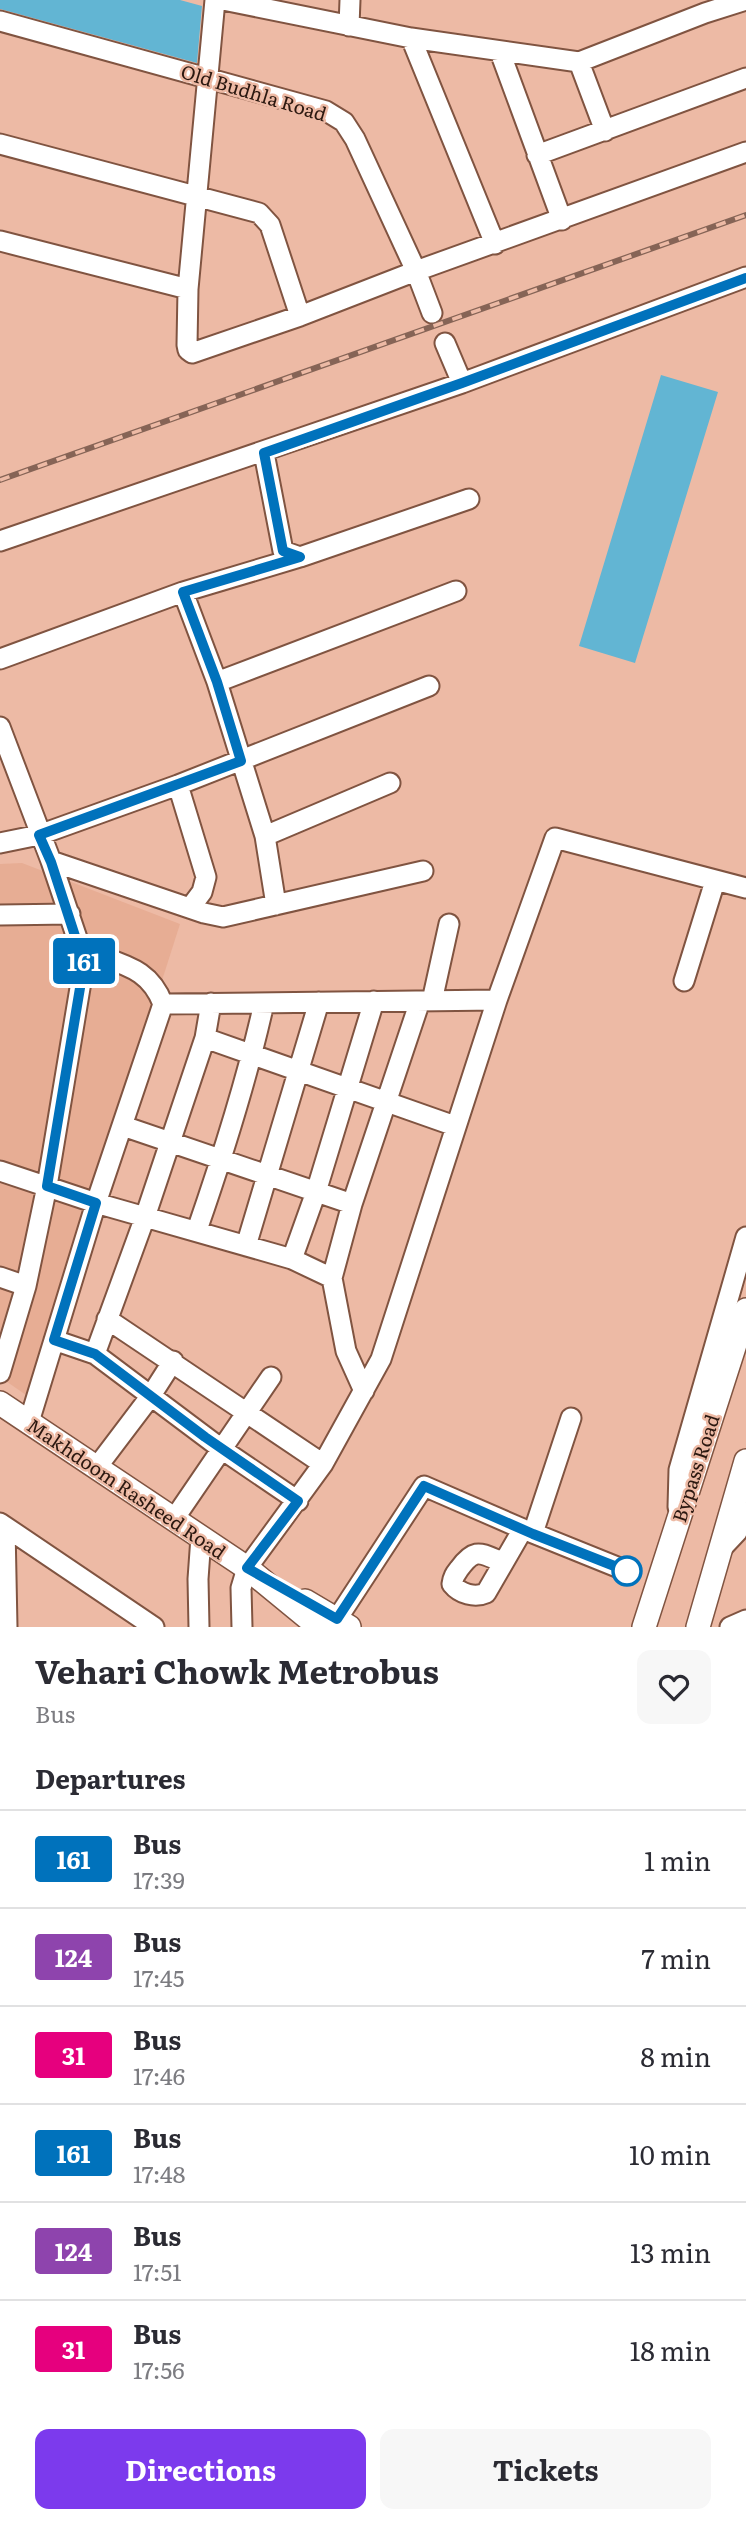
<!DOCTYPE html>
<style>
body{margin:0;font-family:Literata,serif;background:#f7f7f7;color:#2b2b33;height:100vh;display:flex;flex-direction:column;font-size:26px;white-space:nowrap}
*{box-sizing:border-box;margin:0}
p{font-size:23px;color:#7c7c81}
.icon{flex:none;width:38px;height:38px;fill:none;stroke:currentColor;stroke-width:2;stroke-linecap:round;stroke-linejoin:round}
.map{position:relative;height:1627px;overflow:hidden}
.panel{display:flex;flex-direction:column;background:#fff;flex:1}
.panel>*{flex:none}
.badge{padding:0 14px;border-radius:5px;font-size:24px;line-height:46px}
.map>.badge{position:absolute;translate:-50% -50%;box-shadow:0 0 0 4px #fff}
h2{padding:0 35px;font-size:26px;line-height:63px}
.round{display:grid;place-items:center;flex:none;width:74px;height:74px;border-radius:14px;background:#f7f7f7}
.headline{display:flex;align-items:center;justify-content:space-between;height:119px;padding:0 35px}
h1{font-size:33px;font-weight:700;line-height:52px}
.primary-button{display:flex;gap:14px;margin-top:auto;padding:14px 35px}
.primary-button a{flex:1;height:80px;border-radius:14px;background:#7c3aed;color:#fff;font-size:28px;font-weight:700;line-height:80px;text-align:center}
.primary-button a+a{background:#f7f7f7;color:#2b2b33}
ul{padding:0;list-style:none}
li{display:flex;align-items:center;gap:21px;height:98px;padding:0 35px;border-top:2px solid #e1e1e2}
li div{flex:1}
li b{display:block;font-size:26px}
li em{font-style:normal}
li .badge{min-width:77px;font-weight:700;text-align:center}
.map>svg:first-child{display:block}
</style>
<div class="map">
<svg width="746" height="1627" viewBox="0 0 746 1627">
<rect width="100%" height="100%" fill="#edbaa5"/>
<path fill="#e7ad94" d="M22,863L180,924L29,1397L0,1377V864Z"/>
<path fill="#62b5d3" d="M0,0H180L202,6L197,63L0,9Z
M661,375L718,392L635,663L579,646Z"/>
<g fill="none" stroke-linecap="round" stroke-linejoin="round">
<g stroke="#805441" stroke-width="23">
<path id="minor" d="M215,0L188,289L187,345L188,350L192,353L300,316L416,271L746,152
M223,0L411,38L579,62L705,13L746,0
M0,21L326,111L344,122L355,139L416,271L432,313
M349,26L350,0
M411,38L495,244
M500,52L562,220
M579,62L605,131
M0,144L259,213L270,225L300,316
M537,155L746,78
M0,241L188,289
M445,343L462,383
M264,453L283,551L300,557
M0,541L462,383L746,277
M183,592L217,682L265,836L276,905
M0,659L183,592L300,557L469,499
M217,682L456,591
M0,727L51,861L204,913L223,917L423,871
M178,785L206,877L202,892L190,908
M265,836L390,783
M0,843L39,835L178,785L429,686
M0,915L70,914
M684,981L715,881
M432,1001L449,924
M163,1004L497,1000
M205,1038L455,1126
M123,1126L352,1204
M0,1171L96,1203L292,1259L332,1278
M197,1230C223,1155 247,1080 264,1003
M246,1246L319,1002
M292,1259L316,1192L374,1001
M0,1277L26,1286L47,1186L86,952
M107,1319L323,1464
M54,1340L95,1354L223,1450L298,1501
M95,1354L145,1217L205,1038L211,1003
M0,1373L26,1286
M364,1391L346,1351L332,1278L352,1204L420,1001
M29,1422L96,1203L163,1004C152,975 133,967 105,958C95,955 87,954 80,947L51,861
M97,1467L150,1397L173,1361
M678,1507L679,1470L746,1237
M174,1519L271,1377
M0,1523L154,1627
M5,1527L7,1627
M533,1533L571,1418
M721,1549L737,1532L746,1512
M502,1562C480,1553 475,1547 459,1569C455,1574 453,1577 452,1584C460,1594 475,1598 486,1593L523,1529
M337,1619L424,1486L523,1529L627,1571
M199,1627L198,1579L201,1537
M242,1627L241,1588L247,1568L323,1464L381,1359L497,1000L555,838L746,888
M730,1627L746,1620"/>
</g>
<g stroke="#805441" stroke-width="26">
<path id="major" d="M0,1403L247,1568L319,1627
M305,1601L349,1627
M644,1627L746,1310
M698,1627L746,1461"/>
</g>
<use href="#minor" stroke="#fff" stroke-width="19"/>
<use href="#major" stroke="#fff" stroke-width="23"/>
<g stroke="#866456" stroke-width="6">
<path id="rail" d="M0,480L746,215"/>
</g>
<use href="#rail" stroke="#edbaa5" stroke-width="3.5" stroke-dasharray="10" stroke-linecap="butt"/>
</g>
<g fill="none" stroke-linecap="round" stroke-linejoin="round">
<g stroke="#fff" stroke-width="16">
<path id="line" d="M627,1571L533,1534L424,1486L337,1619L247,1568L298,1501L205,1437L95,1354L54,1340L96,1203L47,1186L86,952L76,939L51,862L39,835L241,761L217,682L183,592L300,557L283,551L264,453L462,383L746,278"/>
</g>
<use href="#line" stroke="#0072bc" stroke-width="10"/>
</g>
<circle fill="#fff" stroke="#0072bc" stroke-width="3.5" cx="627" cy="1571" r="14"/>
<g text-anchor="middle" dominant-baseline="central" stroke-width="5" stroke-linejoin="round" paint-order="stroke">
<g font-size="19" fill="#2b1810" stroke="#edbaa5">
<text transform="translate(254 92) rotate(17)">Old Budhla Road</text>
<text transform="translate(695 1468) rotate(-72)">Bypass Road</text>
<text transform="translate(127 1488) rotate(34)">Makhdoom Rasheed Road</text>
</g>
</g>
</svg>
<b class="badge" style="left:84px;top:961px;background:#0072bc;color:#fff">161</b>
</div>
<section class="panel">
<div class="headline"><div><h1>Vehari Chowk Metrobus</h1><p>Bus</p></div><a class="round"><svg class="icon" aria-label="heart" viewBox="0 0 24 24"><path d="M12 20l-8-8c-3-5 5-10 8-4 3-6 11-1 8 4z"/></svg></a></div>
<h2>Departures</h2>
<ul>
<li><span class="badge" style="background:#0072bc;color:#fff">161</span><div><b>Bus</b><p>17:39</p></div><em>1 min</em></li>
<li><span class="badge" style="background:#8e44ad;color:#fff">124</span><div><b>Bus</b><p>17:45</p></div><em>7 min</em></li>
<li><span class="badge" style="background:#e6007e;color:#fff">31</span><div><b>Bus</b><p>17:46</p></div><em>8 min</em></li>
<li><span class="badge" style="background:#0072bc;color:#fff">161</span><div><b>Bus</b><p>17:48</p></div><em>10 min</em></li>
<li><span class="badge" style="background:#8e44ad;color:#fff">124</span><div><b>Bus</b><p>17:51</p></div><em>13 min</em></li>
<li><span class="badge" style="background:#e6007e;color:#fff">31</span><div><b>Bus</b><p>17:56</p></div><em>18 min</em></li>
</ul>
<div class="primary-button"><a>Directions</a><a>Tickets</a></div>
</section>
